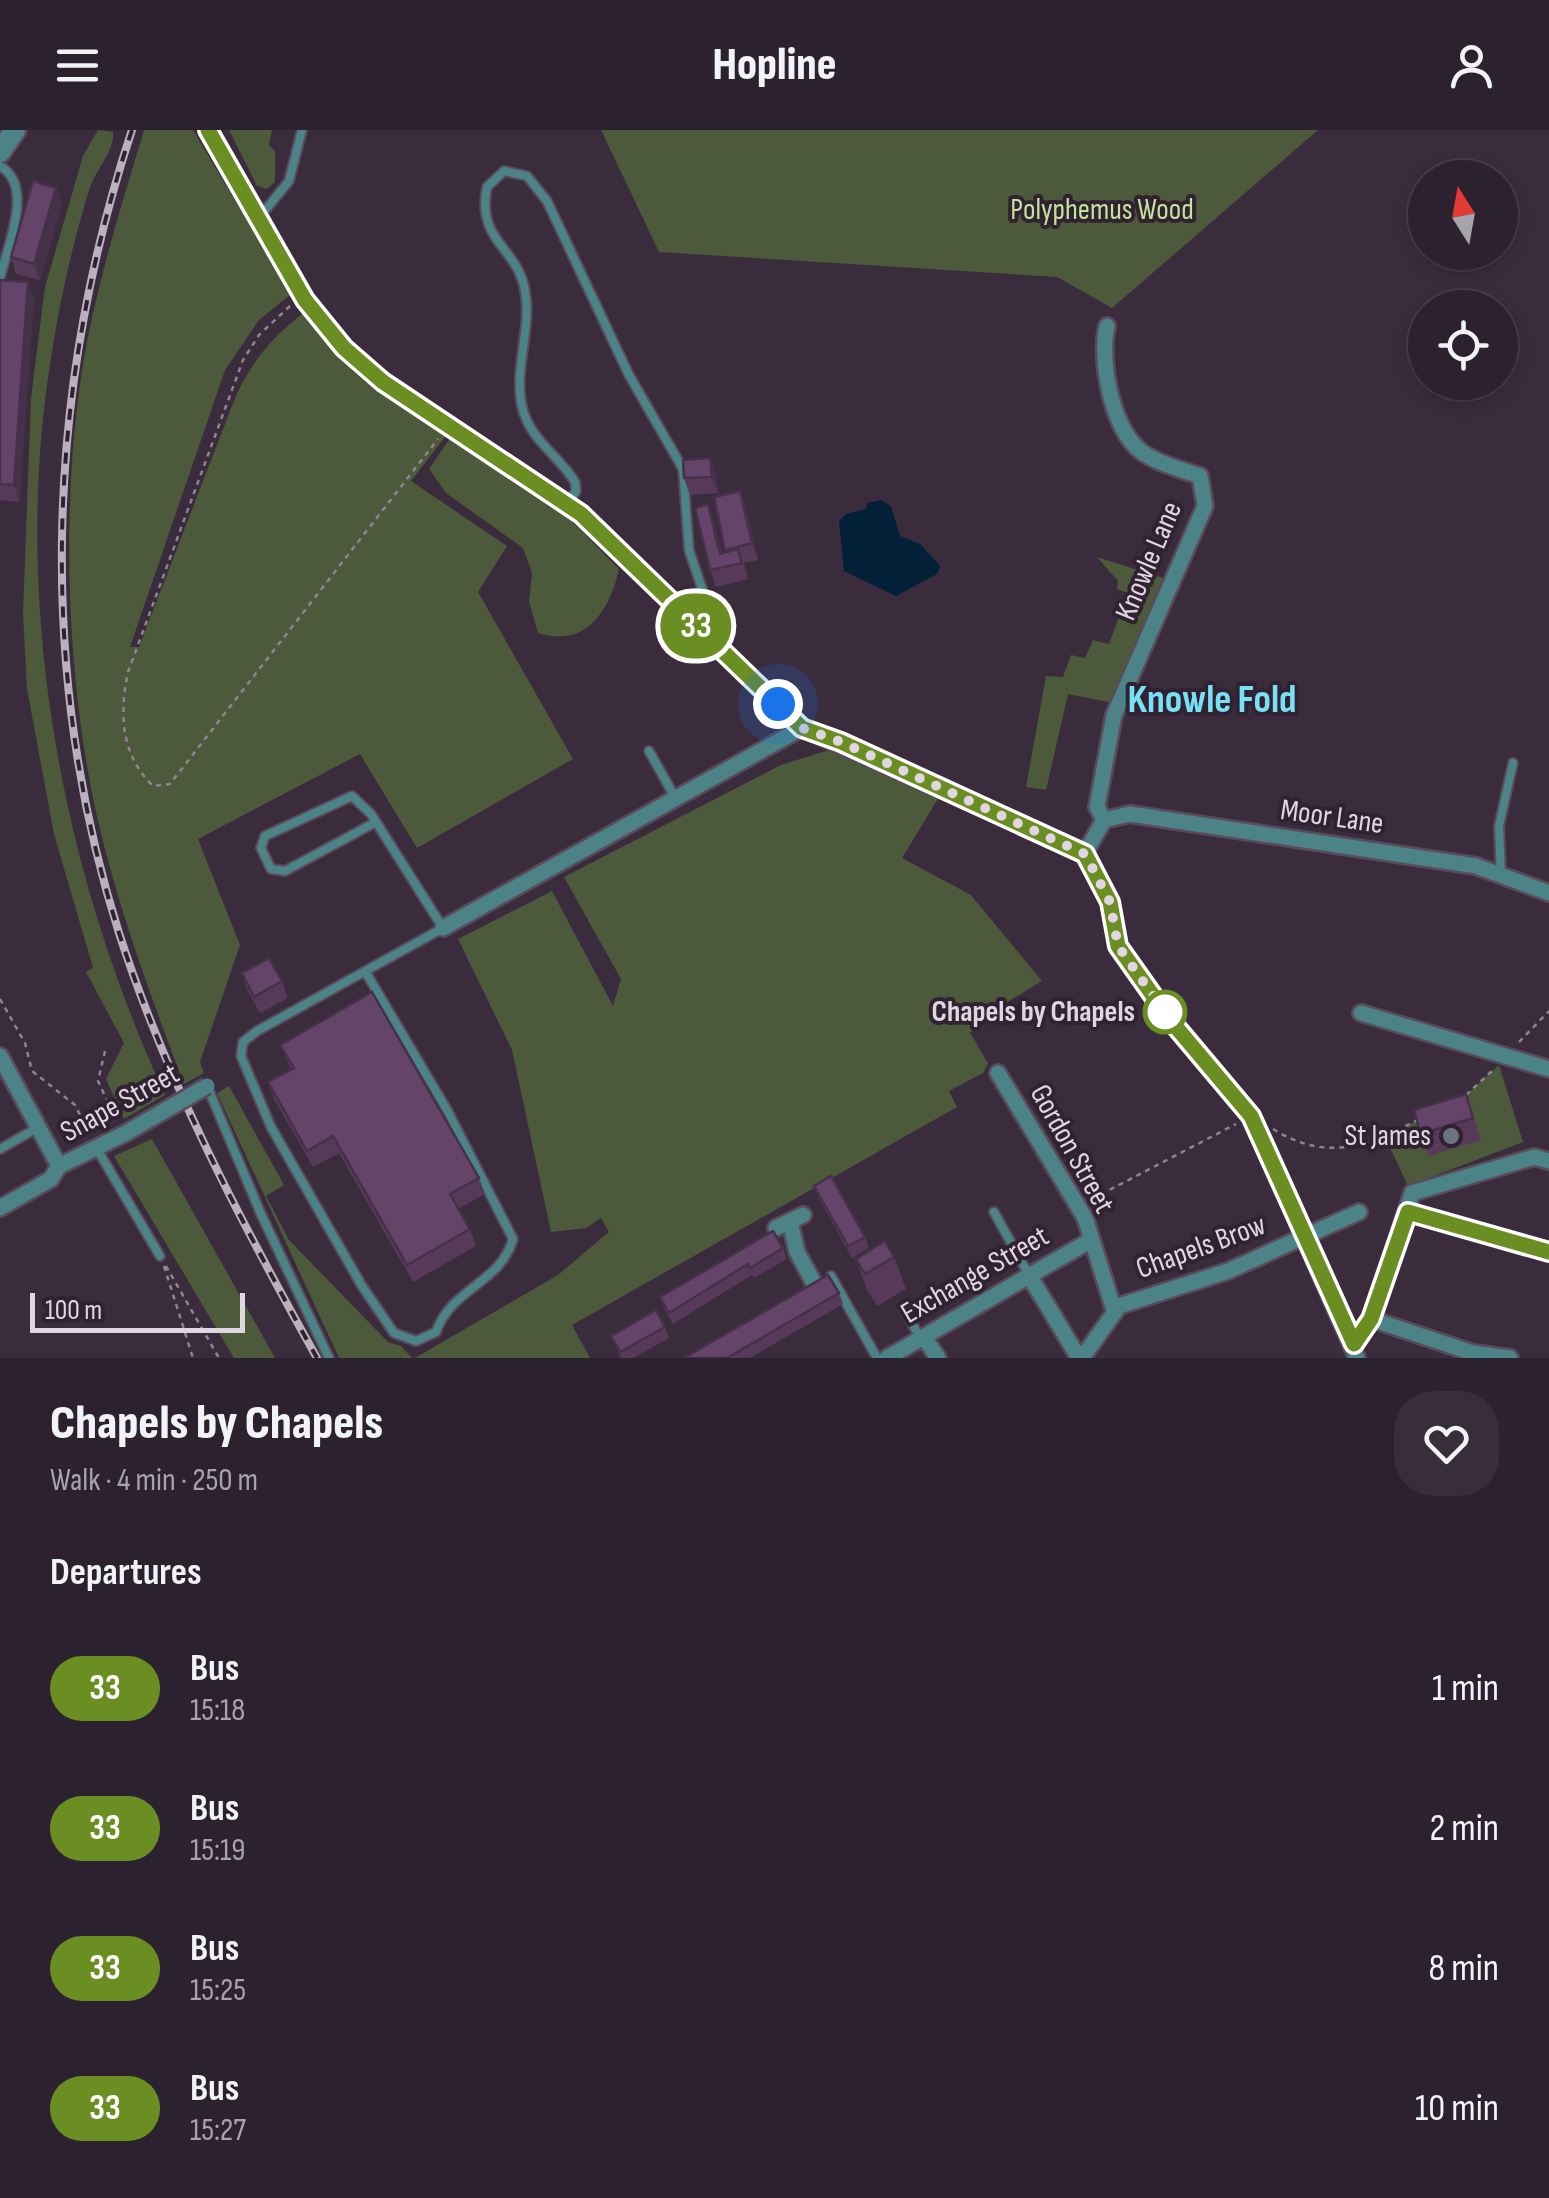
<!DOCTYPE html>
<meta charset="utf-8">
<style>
body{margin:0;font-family:"Sofia Sans Condensed",sans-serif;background:#382e3a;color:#f1f3f6;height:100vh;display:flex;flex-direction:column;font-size:38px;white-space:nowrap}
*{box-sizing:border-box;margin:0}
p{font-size:32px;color:#a6a3aa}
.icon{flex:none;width:55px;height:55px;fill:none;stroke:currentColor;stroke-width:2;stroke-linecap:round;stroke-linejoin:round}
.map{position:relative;height:1228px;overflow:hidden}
.sheet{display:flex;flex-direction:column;background:#2c212e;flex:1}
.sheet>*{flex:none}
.badge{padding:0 20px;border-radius:32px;font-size:35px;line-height:65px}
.needle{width:65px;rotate:349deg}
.fabs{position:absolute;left:1408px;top:30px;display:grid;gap:20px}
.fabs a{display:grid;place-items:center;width:110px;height:110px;border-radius:50%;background:#2c212e;box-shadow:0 5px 15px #0003,0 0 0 2px #483e4a;font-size:50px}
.scale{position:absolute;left:30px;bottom:25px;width:215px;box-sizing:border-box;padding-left:10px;border:5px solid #e0d6e1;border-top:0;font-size:28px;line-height:35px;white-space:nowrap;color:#e0d6e1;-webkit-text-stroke:8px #312232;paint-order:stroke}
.you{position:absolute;width:50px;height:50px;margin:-25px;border:8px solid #fff;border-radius:50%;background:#1a73e8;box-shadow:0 0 0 15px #1a73e833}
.map>.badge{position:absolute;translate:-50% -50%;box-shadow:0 0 0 5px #fff}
h2{padding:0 50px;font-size:38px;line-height:90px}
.round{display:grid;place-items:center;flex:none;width:105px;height:105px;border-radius:40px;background:#382e3a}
.summary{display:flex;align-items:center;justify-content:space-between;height:170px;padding:0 50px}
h1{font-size:48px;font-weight:800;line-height:75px}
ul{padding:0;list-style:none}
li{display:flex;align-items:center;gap:30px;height:140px;padding:0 50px}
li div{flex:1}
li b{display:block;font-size:38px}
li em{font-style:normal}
li .badge{min-width:110px;font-weight:700;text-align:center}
header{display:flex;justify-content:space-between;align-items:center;height:130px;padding:0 50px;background:#2c212e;font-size:45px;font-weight:800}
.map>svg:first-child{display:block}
</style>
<header><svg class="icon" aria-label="menu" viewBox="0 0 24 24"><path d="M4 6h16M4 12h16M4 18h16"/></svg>Hopline<svg class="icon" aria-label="person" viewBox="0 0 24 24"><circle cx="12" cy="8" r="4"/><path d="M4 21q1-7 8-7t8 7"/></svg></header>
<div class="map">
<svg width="1549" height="1228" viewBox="0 0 1549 1228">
<rect width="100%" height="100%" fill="#3b2c3d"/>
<path fill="#4c593b" d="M98,0L113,2C115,20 96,40 90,57C72,115 59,174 50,234C12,479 62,742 165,965L124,989L106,949L124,913L86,842L93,838L54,704L27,559L23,484L31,268L45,157L83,26Z
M144,0H193L291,164L259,190L225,240L130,517H139L237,263C257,225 270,210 303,183L334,218L449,302L411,351L507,416L478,462L573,629L417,718L360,624L198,709L240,815L200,932L204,943L184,954C152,869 120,784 99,695C63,544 58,335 93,183C107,121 126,60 144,0Z
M229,0H272L269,15L275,21V52L267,59L257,56Z
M601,0H1318L1112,178L1057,147L659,122Z
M451,307L555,374L619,439C609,483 585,518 538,503L529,471L532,443L523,418L446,363L429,339Z
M1097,427L1166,449L1113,573L1068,564L1046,660L1026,657L1046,546L1063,547L1071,525L1085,528L1093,510L1109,514L1128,463L1117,459L1118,451Z
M832,619L939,667L902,728L971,765L1042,851L973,893L976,899L970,902L988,934L983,943L949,961L957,977L572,1195L590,1228H415L558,1145L609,1102L601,1088L586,1098L551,1102L512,920L458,809L552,761L613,876L621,849L564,747L781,635Z
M1499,935L1523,1012L1408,1056L1385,1007L1467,964Z
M229,956L284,1055L266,1066L289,1110L388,1212L401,1216L412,1228H339L217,963Z
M152,1009L275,1228H234L114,1026Z"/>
<path fill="#022038" d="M881,370L891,376L900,406L920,414L940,436L937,444L896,466L844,441L839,391L846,384L866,379L867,373Z"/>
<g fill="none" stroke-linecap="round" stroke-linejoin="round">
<g stroke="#594b5b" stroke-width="12">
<path id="service" d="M0,36C35,56 7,117 0,148
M258,89L289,51L302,0
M567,375L576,361L575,352C562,330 538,315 527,291C508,250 533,204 525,161C518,117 476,112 487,57L504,41L527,46L547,71L629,245L683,339L689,420L711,485L703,500
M649,621L676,669
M1501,745L1499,696L1513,633
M365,841L447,980L513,1109C500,1154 451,1158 436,1202L416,1211L394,1203L362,1156L271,997L241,926L243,912L257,901L443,798L371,684L352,666L265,706L261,718L271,739L285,741L376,692
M207,956L261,1084L329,1228
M0,1019L39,997
M97,1019L160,1126
M994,1082L1030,1147
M831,1146L877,1228
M903,1178L921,1209"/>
</g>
<g stroke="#594b5b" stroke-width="20">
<path id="minor" d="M208,0L305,169L344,218L383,252L581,384L802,598L1085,723L1110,773L1118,816L1171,891L1251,986L1357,1228
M1104,690L1130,684L1476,736L1549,763
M1085,723L1104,690L1097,677L1114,585L1205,376L1200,346C1183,340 1163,335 1148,326C1112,307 1099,231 1107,196
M443,798L802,598
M1361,883L1549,939
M0,926L59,1036L51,1049L0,1078
M998,943L1085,1088L1114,1180
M59,1036L126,1003
M1408,1082L1549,1122
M790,1092L797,1122L815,1155
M776,1098L803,1085
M1030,1147L1079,1228
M1371,1189L1473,1223L1510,1228
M924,1207L938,1228
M1354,1215L1371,1189L1412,1063L1534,1027L1549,1031
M887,1228L1091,1110
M1082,1228L1119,1176L1228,1141L1359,1082"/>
</g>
<g stroke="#594b5b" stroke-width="25">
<path id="tertiary" d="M0,22L15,0"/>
</g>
<path stroke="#908492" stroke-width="2.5" stroke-dasharray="5 5" stroke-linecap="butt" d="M290,176L259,205L243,230L128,542C119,584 121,625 153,656L170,654L438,309
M0,869L25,913L32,941L75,975L90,1005
M1519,912L1549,881
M105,921L98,951L116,990
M1466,965L1493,940
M1273,999C1326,1032 1367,1017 1419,989
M1092,1069L1236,994
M164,1136L193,1228
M166,1136L219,1228"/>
<use href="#service" stroke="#4b8386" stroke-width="8"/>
<use href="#minor" stroke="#4b8386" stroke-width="15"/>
<use href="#tertiary" stroke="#4b8386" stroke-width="20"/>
<g stroke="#bbb0bd" stroke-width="8">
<path id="rail" d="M132,0C46,260 36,541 119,803C167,952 241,1092 317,1228"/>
</g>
<use href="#rail" stroke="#312232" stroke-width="4" stroke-dasharray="11" stroke-linecap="butt"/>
<g stroke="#594b5b" stroke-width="20" stroke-linecap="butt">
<path id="minor-bridge" d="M126,1003L207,956"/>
</g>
<use href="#minor-bridge" stroke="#4b8386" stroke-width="15"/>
</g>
<path fill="#573a5a" d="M56,58L62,74L40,150L16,144L11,127Z
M0,150L28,152L34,169L19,372L0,370Z
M710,328L716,345L718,363L690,365L684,348Z
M714,367L746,378L758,430L744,433L748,449L716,457L710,440L714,391L722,423L726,422Z
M242,843L282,851L288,868L260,883L247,860Z
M280,915L479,1048L485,1064L458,1079L470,1099L476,1116L413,1152L339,1023L313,1037L274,969L268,952L291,939Z
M1466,964L1481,1010L1429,1026L1421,1004Z
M814,1056L865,1107L869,1118L852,1128L818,1067Z
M783,1118L787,1129L754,1148L752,1145L673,1194L664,1178L660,1167Z
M894,1127L906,1159L877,1176L867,1160L856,1129Z
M839,1163L843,1174L750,1228H684Z
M665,1197L669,1208L633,1228H621L611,1206Z"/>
<path fill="#47304a" d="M56,58L62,74L40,150L34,134Z
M28,152L34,169L19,372L14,355Z
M710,328L716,345L718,363L712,347Z
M740,361L746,378L758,430L752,413Z
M708,374L714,391L726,440L720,424Z"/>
<path fill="#654469" stroke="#47304a" stroke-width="2.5" d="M33,51L56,58L34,134L11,127Z
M0,150L28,152L14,355L0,354Z
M710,328L712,347L684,348L683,330Z
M740,361L752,413L725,420L714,367Z
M708,374L720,424L738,419L742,433L710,440L695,378Z
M269,828L282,851L254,867L242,843Z
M372,862L479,1048L450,1064L470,1099L407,1135L333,1006L307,1021L268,952L294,938L280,915Z
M1466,964L1473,988L1421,1004L1414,980Z
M831,1046L865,1107L848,1116L814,1056Z
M773,1101L783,1118L750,1138L748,1134L669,1183L660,1167Z
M885,1111L894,1127L865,1144L856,1129Z
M828,1145L839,1163L727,1228H684Z
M656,1180L665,1197L620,1222L611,1206Z"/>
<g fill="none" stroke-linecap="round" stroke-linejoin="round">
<g stroke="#fff" stroke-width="22">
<path id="line" d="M208,0L305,170L344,218L383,252L581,384L802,598L841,612L1085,724L1110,772L1118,816L1171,891L1251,986L1354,1214L1371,1189L1408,1082L1549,1122"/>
</g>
<use href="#line" stroke="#6b8e23" stroke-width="15"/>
<path stroke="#e0d6e1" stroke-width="10" stroke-dasharray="0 18" d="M778,574L802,598L841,612L1085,724L1110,772L1118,816L1171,891L1165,882"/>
</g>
<circle fill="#fff" stroke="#6b8e23" stroke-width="5" cx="1165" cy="882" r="20"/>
<circle fill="#6b7280" stroke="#312232" stroke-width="4" cx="1451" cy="1006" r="10"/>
<g text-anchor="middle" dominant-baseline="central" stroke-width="8" stroke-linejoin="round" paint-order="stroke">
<g font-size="30" fill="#c3e39a" stroke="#312232">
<text x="1102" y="80">Polyphemus Wood</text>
</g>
<g font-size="30" fill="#e0d6e1" stroke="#312232">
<text transform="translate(1149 431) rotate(-67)">Knowle Lane</text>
<text transform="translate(1332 687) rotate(8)">Moor Lane</text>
<text transform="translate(120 973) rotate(-29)">Snape Street</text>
<text transform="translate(1072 1019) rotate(61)">Gordon Street</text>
<text transform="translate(1201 1117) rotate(-20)">Chapels Brow</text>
<text transform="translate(975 1145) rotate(-30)">Exchange Street</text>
</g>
<g font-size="30" font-weight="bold" fill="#e0d6e1" stroke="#312232" text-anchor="end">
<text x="1135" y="882">Chapels by Chapels</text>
</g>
<g font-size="30" fill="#e0d6e1" stroke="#312232" text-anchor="end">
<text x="1431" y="1006">St James</text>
</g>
<g font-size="40" font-weight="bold" fill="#79e1f5" stroke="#312232">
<text x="1212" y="570">Knowle Fold</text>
</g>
</g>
</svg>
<div class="fabs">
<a><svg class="needle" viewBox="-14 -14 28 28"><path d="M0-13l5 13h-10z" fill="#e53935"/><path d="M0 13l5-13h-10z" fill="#a6a3aa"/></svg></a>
<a><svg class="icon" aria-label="locate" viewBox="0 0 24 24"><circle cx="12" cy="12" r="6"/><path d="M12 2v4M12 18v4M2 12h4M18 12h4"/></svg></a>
</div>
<div class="scale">100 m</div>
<div class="you" style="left:778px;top:574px"></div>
<b class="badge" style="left:696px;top:496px;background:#6b8e23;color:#fff">33</b>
</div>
<section class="sheet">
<div class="summary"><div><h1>Chapels by Chapels</h1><p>Walk · 4 min · 250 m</p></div><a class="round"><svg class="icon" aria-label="heart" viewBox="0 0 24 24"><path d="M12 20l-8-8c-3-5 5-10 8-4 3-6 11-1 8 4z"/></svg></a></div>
<h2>Departures</h2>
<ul>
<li><span class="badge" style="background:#6b8e23;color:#fff">33</span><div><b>Bus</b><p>15:18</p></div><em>1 min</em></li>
<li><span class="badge" style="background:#6b8e23;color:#fff">33</span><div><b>Bus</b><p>15:19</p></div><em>2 min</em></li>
<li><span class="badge" style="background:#6b8e23;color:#fff">33</span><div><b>Bus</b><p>15:25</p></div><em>8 min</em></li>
<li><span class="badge" style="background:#6b8e23;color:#fff">33</span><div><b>Bus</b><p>15:27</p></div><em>10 min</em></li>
</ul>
</section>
